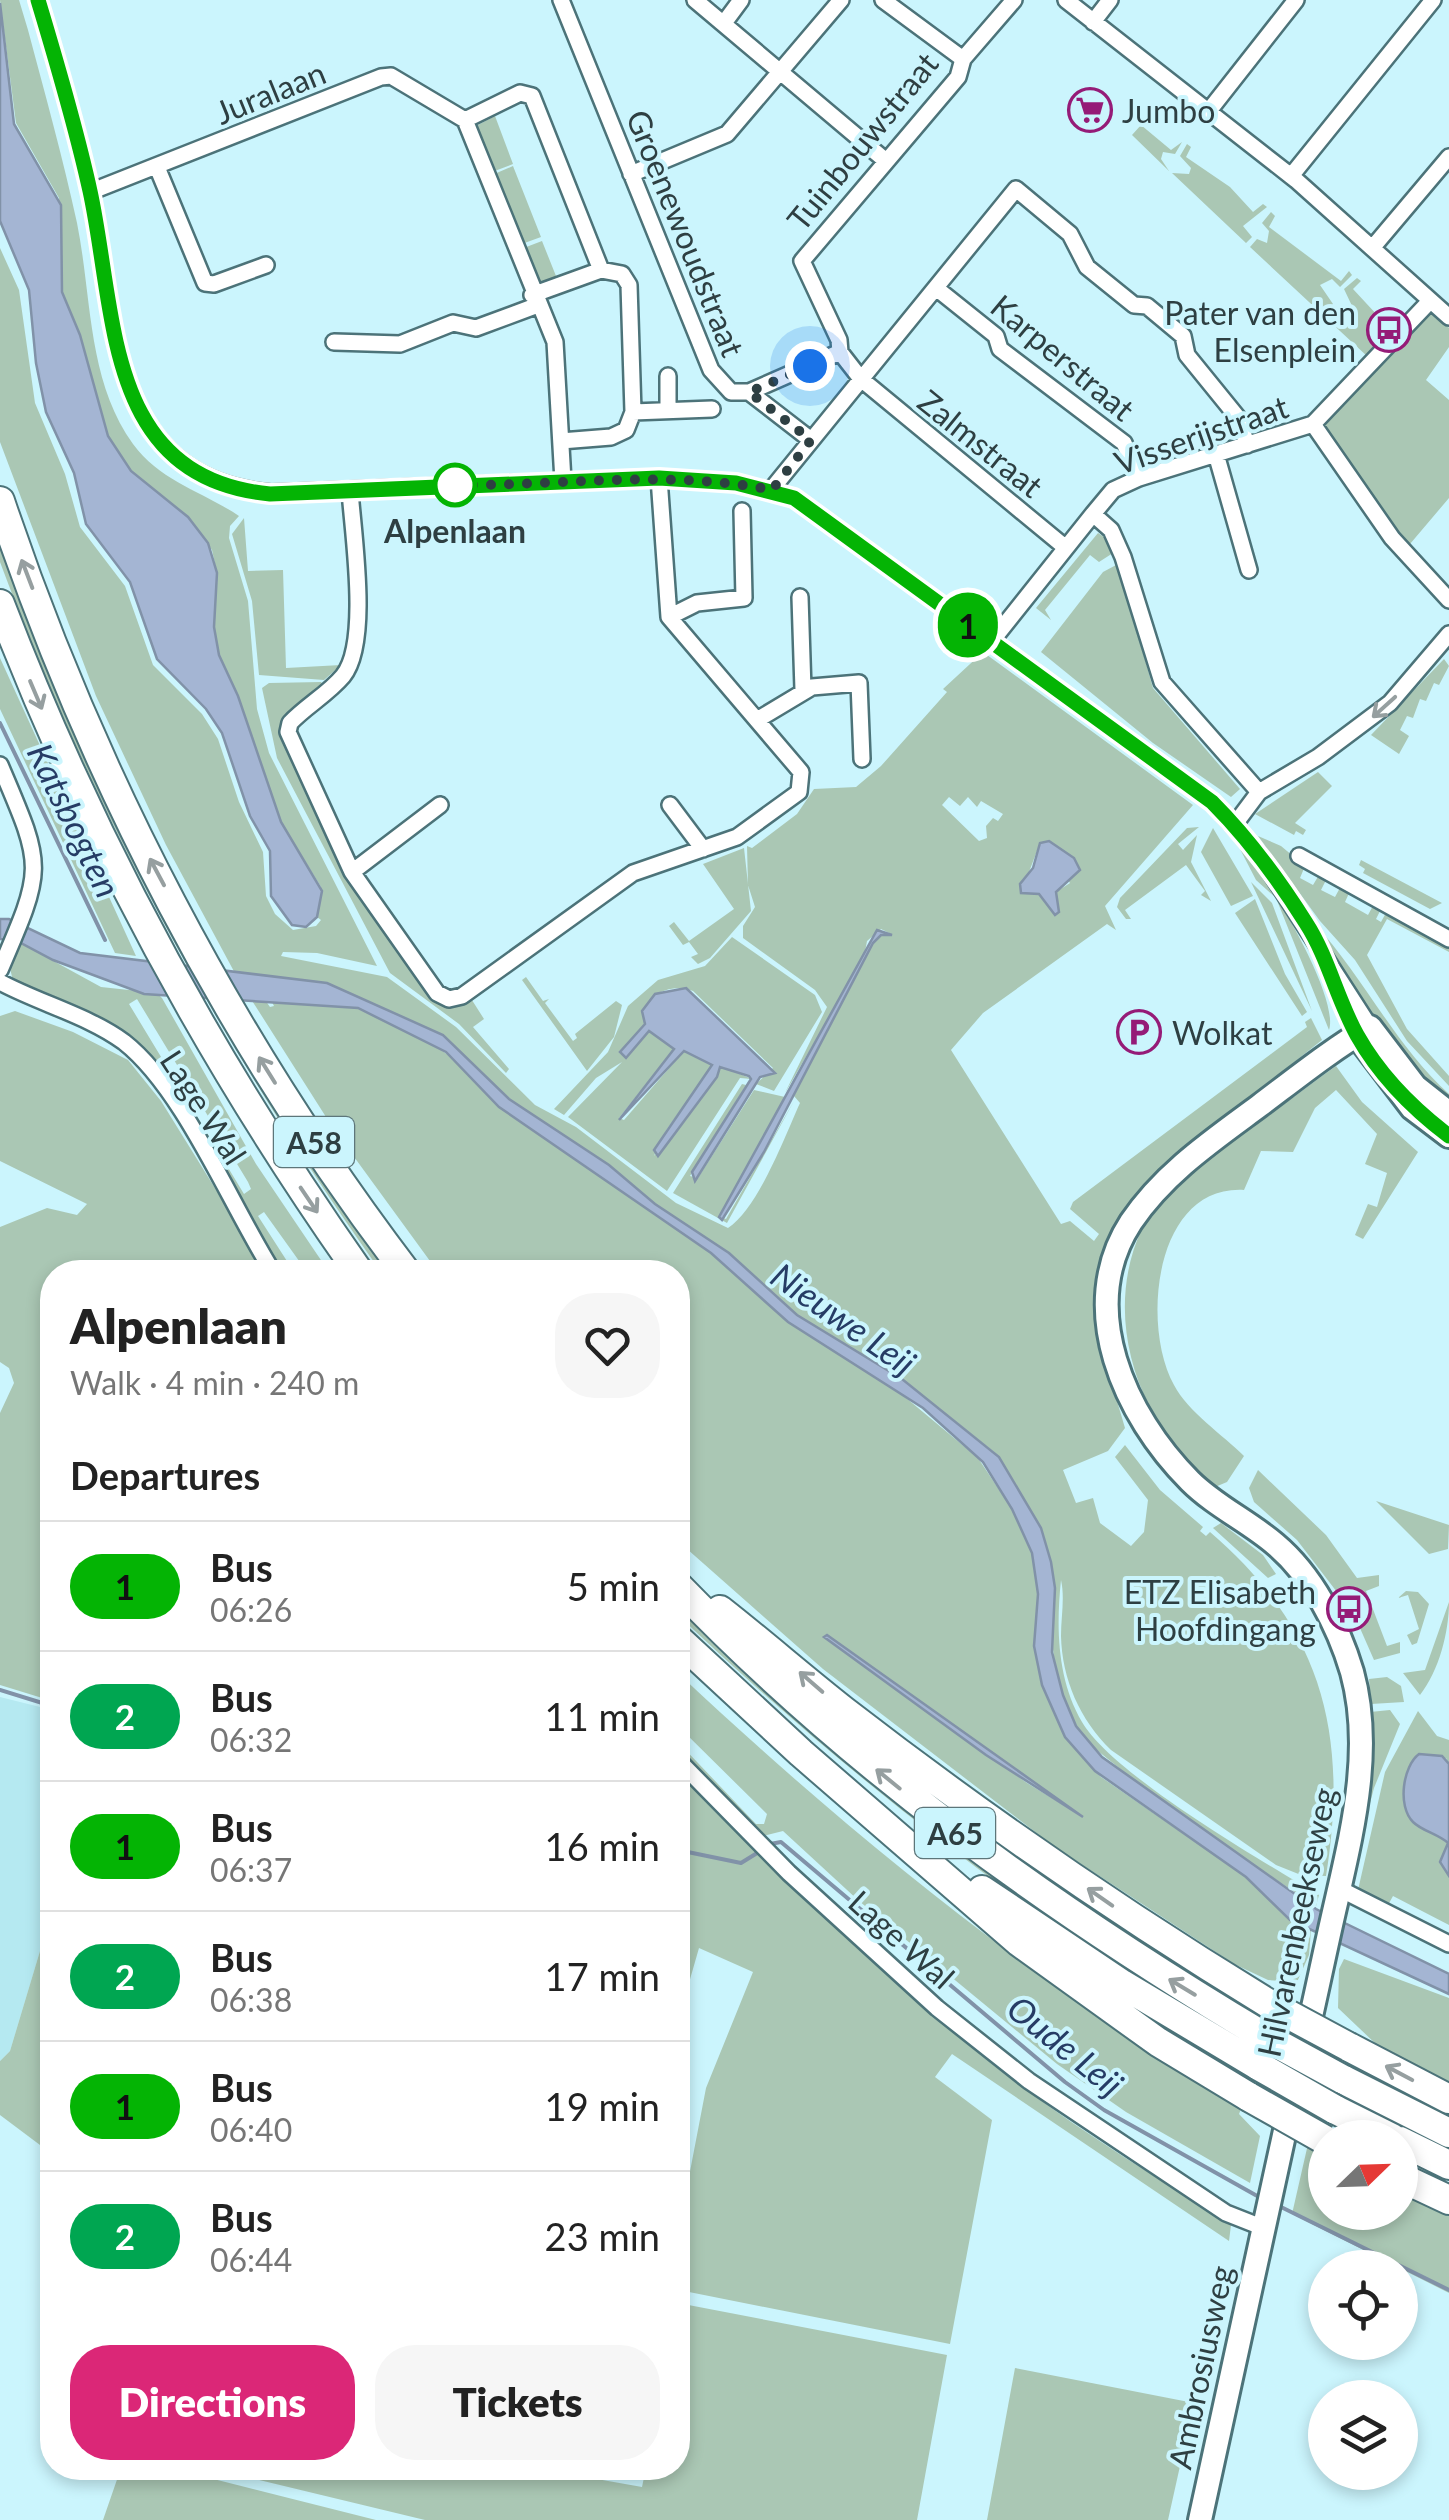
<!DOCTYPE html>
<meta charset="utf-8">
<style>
body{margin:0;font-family:Lato,sans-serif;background:#f6f6f6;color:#222;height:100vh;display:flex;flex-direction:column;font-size:38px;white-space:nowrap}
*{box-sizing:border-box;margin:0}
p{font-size:32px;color:#767676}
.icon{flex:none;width:55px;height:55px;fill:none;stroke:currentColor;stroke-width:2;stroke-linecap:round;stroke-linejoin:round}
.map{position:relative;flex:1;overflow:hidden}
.drawer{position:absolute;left:40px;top:1260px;width:650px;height:1220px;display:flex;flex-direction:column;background:#fff;border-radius:40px;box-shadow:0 5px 15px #0003}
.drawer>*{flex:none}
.badge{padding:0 20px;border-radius:32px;font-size:35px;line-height:65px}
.needle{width:65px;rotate:67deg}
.buttons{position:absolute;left:1308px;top:2120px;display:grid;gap:20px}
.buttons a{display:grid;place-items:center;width:110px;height:110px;border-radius:50%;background:#fff;box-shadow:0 5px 15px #0003;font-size:50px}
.you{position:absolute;width:50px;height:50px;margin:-25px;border:8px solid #fff;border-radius:50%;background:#1a73e8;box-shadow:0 0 0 15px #1a73e833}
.map>.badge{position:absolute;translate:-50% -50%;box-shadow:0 0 0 5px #fff}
h2{padding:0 30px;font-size:38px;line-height:90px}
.round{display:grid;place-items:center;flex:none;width:105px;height:105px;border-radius:40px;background:#f6f6f6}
.head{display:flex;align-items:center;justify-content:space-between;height:170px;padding:0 30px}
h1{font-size:48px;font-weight:800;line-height:75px}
.action{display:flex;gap:20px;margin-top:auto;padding:20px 30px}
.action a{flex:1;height:115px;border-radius:40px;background:#db2777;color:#fff;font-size:40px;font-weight:800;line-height:115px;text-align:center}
.action a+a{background:#f6f6f6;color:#222}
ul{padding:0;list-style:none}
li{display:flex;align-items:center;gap:30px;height:130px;padding:0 30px;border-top:2px solid #e0e0e0}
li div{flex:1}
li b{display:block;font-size:38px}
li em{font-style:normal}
li .badge{min-width:110px;font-weight:700;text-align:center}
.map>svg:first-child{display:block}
</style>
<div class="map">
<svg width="1449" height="2520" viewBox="0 0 1449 2520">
<rect width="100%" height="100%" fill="#cbf5fd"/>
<path fill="#b5e9f1" d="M0,1697L52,1710V1911L10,2051L0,2061Z"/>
<path fill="#aac7b4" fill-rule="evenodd" d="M0,0H19L28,30C45,94 63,158 77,223C92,297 87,380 133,444C161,482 202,491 239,516L230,526L229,538L248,601L257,709L269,753L377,966L317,953L283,952L281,956L387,977L456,1027L535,1105L576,1127L676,1203L728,1228C758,1209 785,1136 800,1103L794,1096L873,943L881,935L891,934L881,929L867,941L864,957L785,1093L827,1007L815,990L743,938V926L755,907L748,885L747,846L752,848L797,814L814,789L856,787L881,766L947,692L943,689L983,652L1193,805L1105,906L1116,930L1107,924L983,1013L951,1050L1061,1224L1070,1221L1094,1241L1099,1234L1070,1209L1073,1202L1307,1027L1305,1022L1311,1018L1322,1040L1262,1088L1129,1219L1106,1364L1125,1428L1108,1451L1063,1470L1076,1503L1093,1498L1100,1523L1131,1546L1144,1532L1148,1500L1115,1457L1125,1445L1160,1490L1203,1527L1200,1531L1206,1536L1210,1532C1322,1628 1349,1734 1326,1876L1301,1875L1276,1865L1111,1750C1080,1720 1062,1679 1061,1636C1061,1617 1065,1598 1061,1580C1056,1628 1057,1679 1082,1722C1113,1775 1262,1861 1319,1895L1316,1906L1175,1813L1088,1743L1071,1717L1057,1678L1050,1628L1055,1588L1041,1528L994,1452L902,1379L797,1315L729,1253L655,1204L609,1165L509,1099L443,1035L327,983L249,977L270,1007L274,1006L269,996L358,1008L423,1037L462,1065L499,1107L711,1253L788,1322L881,1377L978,1458L1012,1509L1032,1553L1038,1587L1035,1654L1046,1693L1070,1743L1101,1777L1246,1877L1286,1917L1311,1930L1309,1955L1297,1982L1268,1980L1234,1964L1052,1845L823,1669L678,1541V1272H438L333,1128L237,977L166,845L96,696L0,442V248L19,290L35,403L65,474L80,527L125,586L153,665L202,714L218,739L239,802L263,852L266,896L275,914L293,930L316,926L321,920L317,917L321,887L281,822L238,696L219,655L214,627L217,573L212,550L188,517L131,471L108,436L80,335L62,292L59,198L16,123ZM949,797L960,806L968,797L977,807L981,801L1003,814L998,821L993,818L986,826L987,838L979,841L942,805ZM1040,843L1070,883L1056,892L1059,907L1051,910L1038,894H1033L1029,872ZM827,1635L1083,1817L1027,1783L824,1637Z
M495,116L513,164L492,172L476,126Z
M1141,125L1171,150L1182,142L1175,154L1163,152L1161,159L1169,171L1132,135Z
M1187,144L1191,147L1186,157L1230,187L1253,212L1263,204L1267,207L1243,226L1252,237L1246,243L1172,173L1189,174L1191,168L1180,156Z
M513,166L541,237L519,245L492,175Z
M1271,212L1275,216L1269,227L1341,281L1349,271L1352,275L1340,287L1332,279L1320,285L1333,304L1323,315L1250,247L1257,239L1267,243L1269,231L1262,223Z
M542,241L556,276H568L536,288L521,249Z
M1357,278L1361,281L1353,289L1391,330L1368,357L1326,318L1336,307L1353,308L1344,289Z
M1431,310L1449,328V347L1426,380L1449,400V498L1410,544L1403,546L1320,424Z
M244,518L248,571L283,570L286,668L341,665L324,680L259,675L252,601L232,534Z
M1098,533L1107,539L1113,553L1099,562L1090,555L1045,610L1051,620L1036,608Z
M0,540L26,611L390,1272H381C224,1050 95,817 0,562Z
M1118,564L1153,688L1240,789L1231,797L1153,743L1041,652L1103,572Z
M0,658L136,956L115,953L0,709Z
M1444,659L1449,666L1439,685L1434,683L1426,701L1420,699L1413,718L1407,716L1400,730L1409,736L1399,754L1371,735Z
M321,682L323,685L292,708L285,720L346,874L427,991L470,997L484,1019L473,1027L509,1069L506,1073L459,1024L390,973L277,758L262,688L269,683Z
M1318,772L1332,786L1295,823L1306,830L1303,835L1296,831L1294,835L1255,814Z
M1199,827L1178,844L1183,850L1197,835L1191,862L1211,901L1201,895L1205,891L1186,865L1125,910L1131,919H1126L1117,907L1120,898L1187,828Z
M1213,828L1253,896L1231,906L1201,852Z
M1258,836L1281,846L1305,866L1300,878L1313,885L1319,875L1327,878L1321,890L1335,897L1341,886L1350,891L1345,902L1368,915L1374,904L1381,909L1376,919L1381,922L1387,911L1449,944V952L1387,919L1367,955L1407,1029L1449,1076V1086L1407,1041L1355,960L1320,921Z
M744,848L751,911L710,958L698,964L691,957L698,954L689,942L683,945L669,926L674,922L689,941L734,909L703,864Z
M1240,849C1267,872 1340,998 1329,1030L1276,898L1256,880Z
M1361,860L1442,903L1430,909L1363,873L1365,869L1359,865Z
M1251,882L1272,903L1312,1011Z
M1255,899L1285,974L1307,1012L1302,1016L1235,913Z
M1313,922C1363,976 1394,1044 1449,1094V1106L1392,1047Z
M732,937L815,995L822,1012L774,1091L756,1084L773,1068L693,991C670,982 639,996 645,1023L620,1053L626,1057L650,1031L674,1049L619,1118L624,1120L684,1051L713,1065L667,1129L654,1156L686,1120L721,1066L752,1079L740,1078L667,1191L568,1117L622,1062L596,1078L564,1115L554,1109L608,1052L628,1006L658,980L705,966Z
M17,941L101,987L157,993L162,998L256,1164L329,1272H307L264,1212L258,1216L294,1272H279L150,1060L13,981L9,964ZM137,999L248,1182L251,1189L244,1194L129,1004Z
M526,977L543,1001L549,999L545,1003L573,1041L577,1038L575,1034L616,1001L622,1005L614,1037L587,1071L522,980Z
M15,1011L73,1032L128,1060L161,1101L267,1272H52V1701L0,1685V1413L14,1383L9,1368L0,1362V1227L47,1208L77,1215L87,1204L0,1161V1016Z
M1336,1066L1362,1102L1418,1152L1363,1239L1355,1235L1368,1204L1377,1207L1387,1173L1365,1164L1377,1134L1336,1090L1315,1108L1293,1152L1261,1151L1244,1190C1154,1185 1141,1326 1174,1385C1188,1412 1223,1435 1244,1456L1227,1482L1215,1487C1125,1415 1090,1281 1168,1188C1191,1162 1226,1144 1255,1125C1282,1106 1309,1085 1336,1066Z
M742,1084L746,1085L690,1176L698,1178L754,1090L785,1097L720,1217L726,1219L794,1101L727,1223L673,1193Z
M1258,1470L1326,1535L1357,1578L1379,1575V1586L1366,1591L1387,1646L1400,1642V1653L1374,1660L1345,1594L1340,1596L1297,1540L1254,1502L1249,1488Z
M1376,1501L1449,1525L1448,1549L1429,1554Z
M1221,1523L1263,1555L1276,1574L1268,1578L1213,1528Z
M1406,1591L1418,1592L1429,1604L1417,1643L1412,1645L1407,1635L1419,1629L1408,1595L1398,1598Z
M1449,1602C1449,1632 1439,1671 1420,1695L1403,1673L1425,1670Z
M678,1604L1261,2047L1260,2054C1047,1932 855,1783 678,1615Z
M678,1673C851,1836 1037,1985 1241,2109L1239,2114L1260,2136L1250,2183L1126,2112L1057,2064L859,1901L783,1831L763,1836L678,1754V1742L756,1824H764L767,1814L678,1726Z
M1387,1677L1401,1686L1404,1702L1371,1704L1369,1679Z
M1390,1710L1400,1724L1374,1788L1351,1875L1371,1770L1370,1712Z
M1418,1711L1437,1736L1449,1740V1764L1446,1758L1406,1778L1404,1794L1448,1843L1440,1862L1449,1876V1925L1393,1896L1388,1905L1358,1890L1385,1772Z
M881,1752L1268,2014L1267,2019L1074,1898L1075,1894L1073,1897Z
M678,1769C783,1881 898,1992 1020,2085C1087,2136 1160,2179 1231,2225L1229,2241L952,2054L935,2077L992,2120L950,2344L679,2290L678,2234L706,2088L753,1972L699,1948L678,2021Z
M52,1911V2154L0,2115V2061L10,2051Z
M1344,1959L1449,1998V2083L1378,2046L1338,2008L1339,1969Z
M1308,2144L1325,2154V2212H1400V2193L1449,2216V2293L1292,2214Z
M678,2303L947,2355L917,2520H425L210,2468H563V2473L642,2487L646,2468H678Z
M1015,2368L1194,2403L1168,2520H987Z
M121,2468H170L376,2520H103Z"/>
<path fill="#a4b5d3" stroke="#8192a8" stroke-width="2.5" d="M0,3L14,124L61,205L62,292L80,335L108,436L131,471L188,517L208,543L217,573L214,627L219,655L238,696L281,822L322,891L317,917L306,927L292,925L271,896L270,851L250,816L222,733L206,709L157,659L130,582L86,524L74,473L46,412L36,363L29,290L0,221Z
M1049,841L1074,858L1080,870L1056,892L1059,912L1055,915L1039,894L1021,893L1020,884L1033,868L1040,843Z
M0,919H9L80,953L327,983L443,1035L509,1099L609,1165L655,1204L729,1253L797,1315L902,1379L999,1457L1041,1528L1051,1562L1055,1588L1052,1652L1063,1695L1076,1726L1102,1757L1316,1909L1449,1974V1994L1290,1920L1246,1877L1095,1771L1065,1737L1042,1685L1034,1646L1038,1594L1032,1553L1012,1509L983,1462L923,1408L788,1322L711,1253L499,1107L446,1052L358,1008L144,994L53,960L17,941L0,939Z
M877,930L892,935H881L873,943L764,1152L722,1220L719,1217Z
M686,988L775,1073L760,1077L695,1181L692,1172L751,1079L749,1076L720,1067L717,1077L658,1156L654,1150L712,1065L684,1051L619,1120L674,1049L649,1031L626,1058L620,1052L645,1024L642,1011L655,994Z
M827,1635L1083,1817L986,1755L824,1637Z
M1419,1754L1442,1756L1449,1764V1876L1440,1862L1448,1843C1438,1834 1422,1831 1413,1822C1397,1806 1403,1766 1419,1754Z"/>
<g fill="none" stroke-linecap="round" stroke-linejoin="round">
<path stroke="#8192a8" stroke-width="4" d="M0,723L105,940
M0,1690L52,1706
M770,1844L781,1842L1065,2082L1104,2110L1259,2197
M678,1850L741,1863L762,1850
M1277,2205L1449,2290"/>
<g stroke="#4c7379" stroke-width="20">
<path id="street" d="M38,0C57,63 76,127 90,191C117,315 104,478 271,493L659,478L736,483L794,498L1212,802L1258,853L1370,1027
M561,0L711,370L731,392H749L811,440
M695,0L886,161
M883,0L963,59
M1014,0L963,59L958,77L802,261L839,340L840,352L861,379L1066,548
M1066,0L1296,180L1449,317
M1093,22L1110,0
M724,23L741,0
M1208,112L1296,0
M465,120L520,93L532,96L601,270
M157,167L205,283L214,284L266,265
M631,174L727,134L841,0
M1291,176L1433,0
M90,192L381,77L391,76L465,120L555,342L563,481
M1373,247L1449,157
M936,288L996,336L1000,349L1124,443L1139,478
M532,295L601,270L622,274L629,285L633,412L626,430L611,437L561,441
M334,342L400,344L453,323L476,328L538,305
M749,392L840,352
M668,410V376
M633,412L712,409
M1313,424L1392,538L1449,600
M1216,454L1249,570
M771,490L1016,189L1070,234L1087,267L1134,305L1147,306L1183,336L1187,355L1239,419L1247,445
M350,491C353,534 370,643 343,676C328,694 306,706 290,723L288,732L352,872L437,993L449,999L462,996L633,873L737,837L799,792L801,772L669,617L659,478
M1093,514L1113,490L1139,478L1313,424L1430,301
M800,597L803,690
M669,617L697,603L744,598L742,511
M991,642L1093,514L1111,530L1123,557L1162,682L1259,792
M757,720L812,687L859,683L862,759
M0,765C44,868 45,866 0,970
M670,805L703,849
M1235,824L1259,792L1318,757L1390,703L1449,634
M1299,856L1449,939
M352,872L440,805
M1331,976L1357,1034
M0,982C39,1003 89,1016 124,1042C184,1089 231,1206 273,1272
M678,1760L789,1873L937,2008L1029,2081L1226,2213L1264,2228
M1340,1889L1449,1944"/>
</g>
<g stroke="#4c7379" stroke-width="28">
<path id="secondary" d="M1361,1041L1412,1108L1449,1136
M1298,2072C1312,2016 1323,1959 1336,1903C1353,1828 1373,1748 1352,1672C1338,1625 1312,1575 1275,1544C1248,1521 1215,1506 1190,1481C1125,1416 1075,1308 1131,1222C1164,1173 1213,1140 1259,1106C1295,1079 1331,1050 1370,1027L1415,1086L1449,1113
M1200,2520L1291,2103"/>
</g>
<g stroke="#4c7379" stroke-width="32">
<path id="highway" d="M0,501C92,776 230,1041 406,1272
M0,604C91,841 213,1065 359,1272
M678,1586C851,1766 1051,1909 1265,2037
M720,1610C762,1643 802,1678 844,1711C981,1817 1123,1915 1271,2005
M678,1639L801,1753L1019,1942L1158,2042L1249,2097
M982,1890L1122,1984L1259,2066
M1349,2047L1449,2099
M1342,2079L1449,2133
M1334,2109L1392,2138
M1400,2141L1449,2165
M1400,2177L1449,2200"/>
</g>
<use href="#street" stroke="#fff" stroke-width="15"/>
<use href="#secondary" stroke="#fff" stroke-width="22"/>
<use href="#highway" stroke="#fff" stroke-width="28"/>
<g stroke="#4c7379" stroke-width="32" stroke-linecap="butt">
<path id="highway-bridge" d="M1271,2005L1349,2047
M1265,2037L1342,2079
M1259,2066L1334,2109
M1249,2097L1325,2140"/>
</g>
<use href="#highway-bridge" stroke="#fff" stroke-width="28"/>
</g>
<defs><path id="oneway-shaft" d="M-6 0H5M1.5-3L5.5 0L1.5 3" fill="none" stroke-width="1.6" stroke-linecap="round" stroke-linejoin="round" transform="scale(2.5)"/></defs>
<g stroke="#969fa0">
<use href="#oneway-shaft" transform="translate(27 574) rotate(-111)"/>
<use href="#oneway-shaft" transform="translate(36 695) rotate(67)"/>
<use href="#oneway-shaft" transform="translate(1384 707) rotate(138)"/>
<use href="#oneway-shaft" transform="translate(157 872) rotate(-118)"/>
<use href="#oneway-shaft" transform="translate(267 1070) rotate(-122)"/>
<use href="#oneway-shaft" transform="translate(309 1200) rotate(56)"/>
<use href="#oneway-shaft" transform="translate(811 1682) rotate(-139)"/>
<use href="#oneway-shaft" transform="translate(888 1779) rotate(-141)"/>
<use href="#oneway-shaft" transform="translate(1100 1897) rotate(-145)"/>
<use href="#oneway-shaft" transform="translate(1182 1987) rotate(-149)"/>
<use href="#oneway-shaft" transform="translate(1399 2073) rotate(-152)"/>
</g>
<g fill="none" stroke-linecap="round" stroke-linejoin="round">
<g stroke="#fff" stroke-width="22">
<path id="line" d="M38,0C57,63 76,127 90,191C117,315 104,478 270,494L659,478L736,483L794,498L1212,802C1248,838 1279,880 1306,923C1328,957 1337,999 1357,1035C1380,1076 1412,1108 1449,1136"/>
</g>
<use href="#line" stroke="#04b404" stroke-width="15"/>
<path stroke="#2e3f42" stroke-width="10" stroke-dasharray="0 18" d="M455,485C561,486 666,469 772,490L811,440L749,392L810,366"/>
</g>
<defs>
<g id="supermarket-ring" transform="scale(2.25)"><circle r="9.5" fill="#cbf5fd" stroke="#951b77" stroke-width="1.5"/><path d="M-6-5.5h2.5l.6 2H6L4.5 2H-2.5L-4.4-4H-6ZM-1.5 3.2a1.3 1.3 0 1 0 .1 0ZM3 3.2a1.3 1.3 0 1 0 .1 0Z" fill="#951b77"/></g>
<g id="bus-ring" transform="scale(2.25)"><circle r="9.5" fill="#cbf5fd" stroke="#951b77" stroke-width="1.5"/><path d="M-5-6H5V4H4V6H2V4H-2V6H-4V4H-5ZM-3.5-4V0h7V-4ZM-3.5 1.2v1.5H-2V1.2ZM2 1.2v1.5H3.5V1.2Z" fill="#951b77"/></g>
<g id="parking-ring" transform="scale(2.25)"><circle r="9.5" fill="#cbf5fd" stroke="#951b77" stroke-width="1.5"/><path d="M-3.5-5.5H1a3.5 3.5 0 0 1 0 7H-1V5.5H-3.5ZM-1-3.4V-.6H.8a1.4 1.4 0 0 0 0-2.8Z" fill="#951b77"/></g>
</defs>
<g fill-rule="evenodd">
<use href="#supermarket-ring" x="1090" y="110"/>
<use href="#bus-ring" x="1389" y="330"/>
<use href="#parking-ring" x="1139" y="1032"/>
<use href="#bus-ring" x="1349" y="1609"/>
</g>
<circle fill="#fff" stroke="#04b404" stroke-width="5" cx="455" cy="485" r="20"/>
<g text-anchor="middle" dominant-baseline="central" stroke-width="8" stroke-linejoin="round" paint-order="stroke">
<g fill="#cbf5fd" stroke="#5d767a" stroke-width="2.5">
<rect x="274" y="1117" width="80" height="50" rx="8"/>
<rect x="915" y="1808" width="80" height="50" rx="8"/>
</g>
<g font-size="30" font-weight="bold" fill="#2e3f42">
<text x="314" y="1142">A58</text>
<text x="955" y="1833">A65</text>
</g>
<g font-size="32" fill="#2e3f42" stroke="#cbf5fd">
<text transform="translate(270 92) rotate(-22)">Juralaan</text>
<text transform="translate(862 141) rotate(-51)">Tuinbouwstraat</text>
<text transform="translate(686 233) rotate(68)">Groenewoudstraat</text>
<text transform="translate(1063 357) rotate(40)">Karperstraat</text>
<text transform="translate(1201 434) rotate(-19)">Visserijstraat</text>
<text transform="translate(981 443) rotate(39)">Zalmstraat</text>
<text transform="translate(204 1107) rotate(57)">Lage Wal</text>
<text transform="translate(1296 1922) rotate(-78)">Hilvarenbeekseweg</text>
<text transform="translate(902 1939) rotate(42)">Lage Wal</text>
<text transform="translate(1200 2367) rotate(-78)">Ambrosiusweg</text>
</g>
<g font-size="32" fill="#2e3f42" stroke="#cbf5fd" text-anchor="start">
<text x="1122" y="110">Jumbo</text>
<text x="1356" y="312" text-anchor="end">Pater van den<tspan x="1356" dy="37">Elsenplein</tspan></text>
<text x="1172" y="1032">Wolkat</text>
<text x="1316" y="1591" text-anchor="end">ETZ Elisabeth<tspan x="1316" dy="37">Hoofdingang</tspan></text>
</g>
<g font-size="32" font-weight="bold" fill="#2e3f42" stroke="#cbf5fd">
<text x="455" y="530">Alpenlaan</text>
</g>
<g font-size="35" font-style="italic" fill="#263c65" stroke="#cbf5fd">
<text transform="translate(75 820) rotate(64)">Katsbogten</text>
<text transform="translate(844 1318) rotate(35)">Nieuwe Leij</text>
<text transform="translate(1066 2045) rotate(39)">Oude Leij</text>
</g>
</g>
</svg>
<div class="buttons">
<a><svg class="needle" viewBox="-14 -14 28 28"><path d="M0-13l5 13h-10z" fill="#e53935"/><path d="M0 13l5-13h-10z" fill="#767676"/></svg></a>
<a><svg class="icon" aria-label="locate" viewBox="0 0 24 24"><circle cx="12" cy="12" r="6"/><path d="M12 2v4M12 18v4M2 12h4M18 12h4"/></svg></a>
<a><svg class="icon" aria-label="layers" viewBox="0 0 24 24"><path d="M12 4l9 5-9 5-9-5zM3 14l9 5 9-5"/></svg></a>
</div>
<div class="you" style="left:810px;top:366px"></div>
<b class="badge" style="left:968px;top:625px;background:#04b404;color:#111">1</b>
<section class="drawer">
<div class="head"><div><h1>Alpenlaan</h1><p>Walk · 4 min · 240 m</p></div><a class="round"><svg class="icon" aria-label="heart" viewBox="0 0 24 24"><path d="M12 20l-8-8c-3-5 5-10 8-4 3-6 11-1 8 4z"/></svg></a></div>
<h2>Departures</h2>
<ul>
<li><span class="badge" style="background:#04b404;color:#111">1</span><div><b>Bus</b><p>06:26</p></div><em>5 min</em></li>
<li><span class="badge" style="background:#00a651;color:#fff">2</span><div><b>Bus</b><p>06:32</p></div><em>11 min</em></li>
<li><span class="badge" style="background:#04b404;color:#111">1</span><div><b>Bus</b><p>06:37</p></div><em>16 min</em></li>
<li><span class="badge" style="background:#00a651;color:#fff">2</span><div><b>Bus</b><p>06:38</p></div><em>17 min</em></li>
<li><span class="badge" style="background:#04b404;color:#111">1</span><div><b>Bus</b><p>06:40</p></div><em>19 min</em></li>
<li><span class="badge" style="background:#00a651;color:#fff">2</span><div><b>Bus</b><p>06:44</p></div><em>23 min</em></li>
</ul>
<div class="action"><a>Directions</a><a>Tickets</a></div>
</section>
</div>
